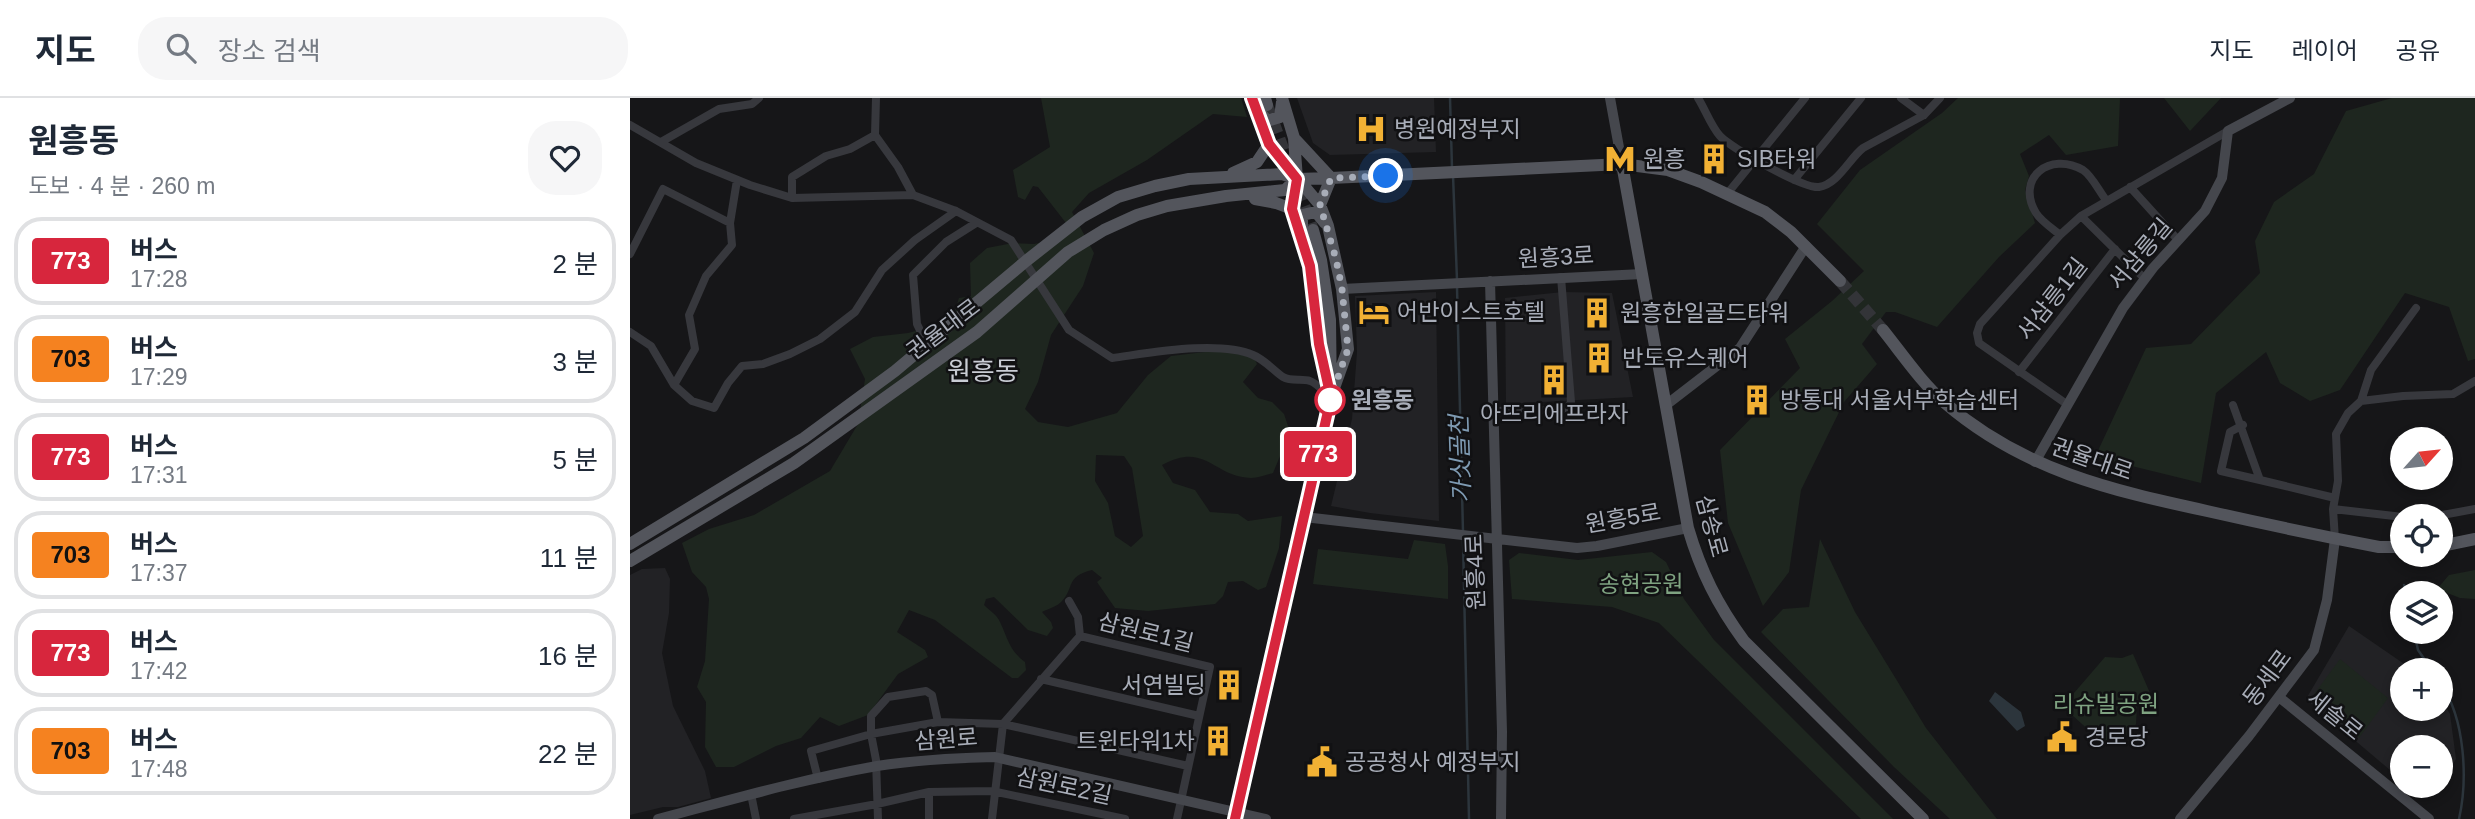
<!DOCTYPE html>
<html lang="ko">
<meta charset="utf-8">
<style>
body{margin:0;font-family:Arial,"Noto Sans KR",sans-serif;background:#f6f6f7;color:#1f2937;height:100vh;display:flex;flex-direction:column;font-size:26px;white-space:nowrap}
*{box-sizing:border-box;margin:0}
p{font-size:23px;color:#747a83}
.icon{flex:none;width:38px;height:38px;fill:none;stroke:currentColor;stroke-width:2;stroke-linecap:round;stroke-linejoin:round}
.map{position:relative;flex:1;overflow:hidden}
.panel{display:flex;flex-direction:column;background:#fff;width:630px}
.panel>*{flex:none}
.badge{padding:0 14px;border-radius:5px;font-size:24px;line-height:46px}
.needle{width:46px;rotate:63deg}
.buttons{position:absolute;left:1760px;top:329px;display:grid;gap:14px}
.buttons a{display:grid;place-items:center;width:63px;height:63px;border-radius:50%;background:#fff;box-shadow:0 4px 10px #0003;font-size:35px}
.you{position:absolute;width:35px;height:35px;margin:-18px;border:5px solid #fff;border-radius:50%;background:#1a73e8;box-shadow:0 0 0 10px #1a73e833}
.map>.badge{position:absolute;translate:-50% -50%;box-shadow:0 0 0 4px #fff}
.round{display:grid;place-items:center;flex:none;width:74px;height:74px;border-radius:28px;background:#f6f6f7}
.summary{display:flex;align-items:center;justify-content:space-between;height:119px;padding:0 28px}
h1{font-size:33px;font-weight:700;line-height:52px}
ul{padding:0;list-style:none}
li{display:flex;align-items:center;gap:21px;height:88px;margin:0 14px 10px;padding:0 14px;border:4px solid #e0e1e3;border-radius:28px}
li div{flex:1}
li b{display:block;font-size:26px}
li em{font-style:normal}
li .badge{min-width:77px;font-weight:700;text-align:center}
header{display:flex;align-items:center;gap:42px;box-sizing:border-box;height:98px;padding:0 35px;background:#fff;border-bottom:2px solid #e0e1e3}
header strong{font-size:33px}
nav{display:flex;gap:38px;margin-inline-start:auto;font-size:24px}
.search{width:490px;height:63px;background:#f6f6f7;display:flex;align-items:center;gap:18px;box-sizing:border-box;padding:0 24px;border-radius:28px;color:#747a83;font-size:26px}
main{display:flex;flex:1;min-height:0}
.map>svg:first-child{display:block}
</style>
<header>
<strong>지도</strong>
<div class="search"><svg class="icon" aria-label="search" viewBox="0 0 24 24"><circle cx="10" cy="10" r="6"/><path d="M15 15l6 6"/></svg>장소 검색</div>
<nav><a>지도</a><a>레이어</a><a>공유</a></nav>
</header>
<main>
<section class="panel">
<div class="summary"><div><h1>원흥동</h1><p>도보 · 4 분 · 260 m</p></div><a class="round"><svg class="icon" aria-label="heart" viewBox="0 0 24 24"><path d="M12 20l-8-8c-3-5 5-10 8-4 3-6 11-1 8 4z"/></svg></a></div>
<ul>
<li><span class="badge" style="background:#d7263d;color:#fff">773</span><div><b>버스</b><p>17:28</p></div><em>2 분</em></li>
<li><span class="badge" style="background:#f58220;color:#111">703</span><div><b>버스</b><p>17:29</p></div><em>3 분</em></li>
<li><span class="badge" style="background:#d7263d;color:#fff">773</span><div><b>버스</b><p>17:31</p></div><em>5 분</em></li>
<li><span class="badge" style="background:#f58220;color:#111">703</span><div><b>버스</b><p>17:37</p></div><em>11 분</em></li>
<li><span class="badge" style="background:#d7263d;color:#fff">773</span><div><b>버스</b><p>17:42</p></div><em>16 분</em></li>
<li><span class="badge" style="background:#f58220;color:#111">703</span><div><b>버스</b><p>17:48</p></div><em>22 분</em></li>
</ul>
</section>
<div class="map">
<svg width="1845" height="721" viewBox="0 0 1845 721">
<rect width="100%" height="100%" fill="#161618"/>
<path fill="#222225" d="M667,0H804L806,54L700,57L683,45Z
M806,194L809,423L740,415L701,408L722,321L727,254L725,198Z
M933,194L982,195L1003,299L876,306L875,200Z
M35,470L40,481L39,515L32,555L43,608L75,673L81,700L48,709H33L0,717V477L12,471Z
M1719,528L1783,572H1773V611H1811V600L1820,616L1826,661L1811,686V649H1773V683L1676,601Z"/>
<path fill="#1e261f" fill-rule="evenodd" d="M411,0H611L617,19L583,16L517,62L459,95L442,114L464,155L453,188L421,237L408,284L395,311L408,324L438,329L487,315L518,277L541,258L600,251L623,257L627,266L613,284L628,300L642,304L654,316L660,334L643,375C636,377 628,380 621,380C583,379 576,343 532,367L543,385L565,392L580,414L608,416L618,423L652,418L649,450L636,489L628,492L613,483L598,484L593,498L585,506L518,513L485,510L467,484L472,480L462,472C435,479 445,489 432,503C428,508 418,511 412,514L421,524L423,530L417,538L398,532L364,499L356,501L354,507C359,512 367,517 370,524C378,541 379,552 395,564L396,572L388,580H382L305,522L279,512L267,534L295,552L298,559L268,576L238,617L209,628L190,619L171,640L146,648L104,669H86L75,649L76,604L67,589L75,563L79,501L76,489L62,474L52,445L79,431L124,417L200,373L228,326L235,281L220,251L243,239L278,235L321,224L329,200L341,198L340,165L357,150L383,145L404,146L427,141L436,125L408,89L403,88L395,102L388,99L383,72L420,49ZM466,357L494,358L502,370L513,438L501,449L485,438L478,405L465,383Z
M1328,0H1490L1488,48L1436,57L1419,37L1390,56L1399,78L1395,92L1405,125L1369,159L1307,229L1265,214H1256L1232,246L1247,266L1214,304L1171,392L1159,474L1133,508L1098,425L1090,352L1170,270L1155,241L1202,203L1234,173L1187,126L1230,72L1312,15Z
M1534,0H1591L1560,33Z
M1762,0H1845V261L1838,263L1819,209L1775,195L1710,292L1680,303L1650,285L1636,254L1586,295L1571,385L1465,359L1516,250L1561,246L1630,175L1625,143L1644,104L1684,76L1716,13Z
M1190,441L1225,514L1296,630L1367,721H1320L1264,669L1131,534L1153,511L1179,509Z
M784,442L815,446L818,468V501L683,486L688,451L778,461Z
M1022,454L1036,464L1054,501L1084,542L1263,721H1231L1029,525L982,509L882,501L879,462L889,455L948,462Z
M1845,472V501L1830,500L1807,491L1819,477Z
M1503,556L1520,595L1507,607L1506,626L1492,643L1472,644L1442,617L1444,595L1475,559L1492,560Z
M1710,561L1758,600L1729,640L1682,599Z"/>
<path fill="#2c353c" d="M1365,594L1391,614L1395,628L1387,633L1359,603Z"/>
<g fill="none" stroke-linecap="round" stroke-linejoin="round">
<path stroke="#2c353c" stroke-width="2.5" d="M820,0L822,70
M823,77L827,182
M827,189L833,434
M833,441L839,721
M1774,487L1776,495
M1784,534L1788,552L1802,572
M1811,586C1835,621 1838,681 1829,721"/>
<path stroke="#333438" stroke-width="12" stroke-dasharray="12 6" stroke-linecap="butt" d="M637,7L683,132
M1210,183L1253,232"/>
<path stroke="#37383d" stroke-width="8" d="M246,0L245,37L268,69L283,97
M1068,0C1075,11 1081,28 1090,38C1101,50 1174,91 1189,89C1208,86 1219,61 1233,50L1294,17L1310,0
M1271,0L1294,17
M0,27L66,65L120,87L162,100L283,97L326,113L381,142L439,232L482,260C520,255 588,242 623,257C635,262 643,272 653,279C662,284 672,280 680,283C687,285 695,295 701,300
M31,44L89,11L122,6L129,0
M1164,82L1231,0
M1500,89L1548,142
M1097,96L1175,0
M162,100V79L196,58L220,51L245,37
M1451,118L1515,181
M1430,137C1423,131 1411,123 1406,115C1385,80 1420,53 1453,72C1462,78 1469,93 1476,102
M0,156L33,91L100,125L107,82
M0,234L21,248L44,287L62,303L84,310L98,285L112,268L133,266L160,256L190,241L225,214L252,172L285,142L326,113
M297,247L287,226L283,177L316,144L346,125
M1389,274L1485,151
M44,287L65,251L59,217L76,178L102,147L100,125
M1731,303L1741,272L1786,210
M1438,307L1349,245L1347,235L1350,226L1430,137L1451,118L1598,33
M1603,307L1630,382L1705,400
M862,313L931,312L938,309L941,304L931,179
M1613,327L1600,334L1591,373L1630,382
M1703,411L1773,419
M1807,418L1845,411
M1705,441L1703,411L1708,383L1706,336L1718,315L1731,303L1773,298L1823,296L1845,283
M439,503L448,519L450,538
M411,581L569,618
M188,681L181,653L241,636L308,624L373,626L558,668
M299,694V721
M121,696L126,721
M164,721L247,706L299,694L362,693L495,721
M248,721L246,662L241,636V618L258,599L296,593L302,597L308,624
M362,721L373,626L450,538L580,569L547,721"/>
<path stroke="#45474d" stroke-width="10" d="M980,0L992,66
M860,183L872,634L871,721
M712,191L1012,176
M1036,307L1110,250L1176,148
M1405,364L1493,210L1523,170L1575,113L1592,80L1598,33L1660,0
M674,419L947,450L967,448L1058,430
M1649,599L1799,721
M28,721C100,702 173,681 247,668C286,662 325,660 365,659L636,721
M1550,721L1619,638L1684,552L1697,502L1705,441"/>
<path stroke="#53555c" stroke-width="12" d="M622,0L639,46L690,107L698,128L712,191L718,251L704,290
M635,0L637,7
M652,0L664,40L667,81L662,111L680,168L689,246L696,280
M629,13L637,23L650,19L652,4
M664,40L701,80L690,107
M992,66L1058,430C1071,474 1087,506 1114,543L1293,721
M603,75L627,64L639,46
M625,101L646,105L662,111
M672,132V117L686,114L695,125
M1253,232C1273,257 1291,284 1315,305C1393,372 1480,392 1577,413C1634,426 1692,438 1749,449H1773
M0,446L174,340L265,273L396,163L452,119L488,99L525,88L559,81L652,76L667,81L701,80L992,66L1038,72L1071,84L1135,114L1161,134L1210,183
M1811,448L1845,441
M0,463L164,365L347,234L438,154L474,132L507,117L537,108L596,98L655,92L667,81
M605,721L701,300L700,222L691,162L683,132"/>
</g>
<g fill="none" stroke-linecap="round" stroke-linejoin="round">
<g stroke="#fff" stroke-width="16">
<path id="line" d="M605,721L701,300L689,246L680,168L662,111L667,81L639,46L622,0"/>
</g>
<use href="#line" stroke="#d7263d" stroke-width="10"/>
<path stroke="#a8adb8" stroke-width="7" stroke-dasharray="0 12.6" d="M700,302L718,251L712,191L706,161L690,107L701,80L756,78"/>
</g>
<defs>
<g id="hospital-bare" transform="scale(2.415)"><path d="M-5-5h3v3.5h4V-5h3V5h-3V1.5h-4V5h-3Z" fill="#f2b134" stroke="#111113" stroke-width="2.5" paint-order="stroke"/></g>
<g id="metro-bare" transform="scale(2.415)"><path d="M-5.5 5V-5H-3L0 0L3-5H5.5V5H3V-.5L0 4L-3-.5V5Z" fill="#f2b134" stroke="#111113" stroke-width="2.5" paint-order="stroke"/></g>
<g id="building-bare" transform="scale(2.415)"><path d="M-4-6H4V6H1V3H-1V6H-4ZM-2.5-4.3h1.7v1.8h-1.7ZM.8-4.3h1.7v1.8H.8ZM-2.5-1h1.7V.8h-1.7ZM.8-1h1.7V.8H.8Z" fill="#f2b134" stroke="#111113" stroke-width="2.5" paint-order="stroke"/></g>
<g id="hotel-bare" transform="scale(2.415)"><path d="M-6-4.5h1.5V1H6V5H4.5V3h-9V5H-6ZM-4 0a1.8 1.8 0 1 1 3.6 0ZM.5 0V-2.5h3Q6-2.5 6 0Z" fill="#f2b134" stroke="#111113" stroke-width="2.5" paint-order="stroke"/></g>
<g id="civic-bare" transform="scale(2.415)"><path d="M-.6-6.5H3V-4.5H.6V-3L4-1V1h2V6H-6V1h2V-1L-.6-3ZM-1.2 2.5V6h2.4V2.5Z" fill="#f2b134" stroke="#111113" stroke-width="2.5" paint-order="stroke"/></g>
</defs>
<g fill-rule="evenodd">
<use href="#hospital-bare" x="741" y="31"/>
<use href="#metro-bare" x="990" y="61"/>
<use href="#building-bare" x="1084" y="61"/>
<use href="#hotel-bare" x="744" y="214"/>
<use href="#building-bare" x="967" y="215"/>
<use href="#building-bare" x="969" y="260"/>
<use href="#building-bare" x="924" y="282"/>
<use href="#building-bare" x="1127" y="302"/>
<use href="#building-bare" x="599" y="587"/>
<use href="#civic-bare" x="1432" y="639"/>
<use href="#building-bare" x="588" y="643"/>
<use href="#civic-bare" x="692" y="664"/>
</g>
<circle fill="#fff" stroke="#d7263d" stroke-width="3.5" cx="700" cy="302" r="14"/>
<g text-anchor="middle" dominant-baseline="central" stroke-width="5" stroke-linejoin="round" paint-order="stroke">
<g font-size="23" fill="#a8adb8" stroke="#111113" text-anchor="start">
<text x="764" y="31">병원예정부지</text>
<text x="1013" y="61">원흥</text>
<text x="1107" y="61">SIB타워</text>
<text x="767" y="214">어반이스트호텔</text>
<text x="990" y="215">원흥한일골드타워</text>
<text x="992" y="260">반도유스퀘어</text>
<text x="1150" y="302">방통대 서울서부학습센터</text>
<text x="924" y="316" text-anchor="middle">아뜨리에프라자</text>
<text x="576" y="587" text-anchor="end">서연빌딩</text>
<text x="1455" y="639">경로당</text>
<text x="565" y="643" text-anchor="end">트윈타워1차</text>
<text x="715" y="664">공공청사 예정부지</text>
</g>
<g font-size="23" fill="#a8adb8" stroke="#111113">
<text transform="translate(1510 156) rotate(-50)">서삼릉길</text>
<text transform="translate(926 159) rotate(-3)">원흥3로</text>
<text transform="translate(1422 201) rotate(-52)">서삼릉1길</text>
<text transform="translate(313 231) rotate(-37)">권율대로</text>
<text transform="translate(1462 361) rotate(19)">권율대로</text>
<text transform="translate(993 420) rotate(-10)">원흥5로</text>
<text transform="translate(1082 428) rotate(75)">삼송로</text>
<text transform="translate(845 474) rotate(-92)">원흥4로</text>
<text transform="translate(516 534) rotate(14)">삼원로1길</text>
<text transform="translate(1637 580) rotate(-53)">동세로</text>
<text transform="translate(1705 617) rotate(39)">세솔로</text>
<text transform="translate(316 641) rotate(-4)">삼원로</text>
<text transform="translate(434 688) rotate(12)">삼원로2길</text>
</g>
<g font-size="23" font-weight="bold" fill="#a8adb8" stroke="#111113" text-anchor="start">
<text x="721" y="302">원흥동</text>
</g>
<g font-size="23" fill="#7fa381" stroke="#111113">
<text x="1011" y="486">송현공원</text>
<text x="1476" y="606">리슈빌공원</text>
</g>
<g font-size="24" font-style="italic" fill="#7f9bb3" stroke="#111113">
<text transform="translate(830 361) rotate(-92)">가싯골천</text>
</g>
<g font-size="26" fill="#c9ccd4" stroke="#111113">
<text x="353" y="273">원흥동</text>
</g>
</g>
</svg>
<div class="buttons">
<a><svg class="needle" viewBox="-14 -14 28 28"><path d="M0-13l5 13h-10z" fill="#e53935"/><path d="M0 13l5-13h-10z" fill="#747a83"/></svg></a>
<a><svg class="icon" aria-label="locate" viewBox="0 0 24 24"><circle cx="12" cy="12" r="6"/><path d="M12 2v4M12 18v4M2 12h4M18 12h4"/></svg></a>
<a><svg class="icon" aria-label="layers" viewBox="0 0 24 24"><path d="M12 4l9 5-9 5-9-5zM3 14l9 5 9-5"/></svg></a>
<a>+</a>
<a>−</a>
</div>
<div class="you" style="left:756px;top:78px"></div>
<b class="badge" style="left:688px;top:356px;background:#d7263d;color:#fff">773</b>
</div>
</main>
